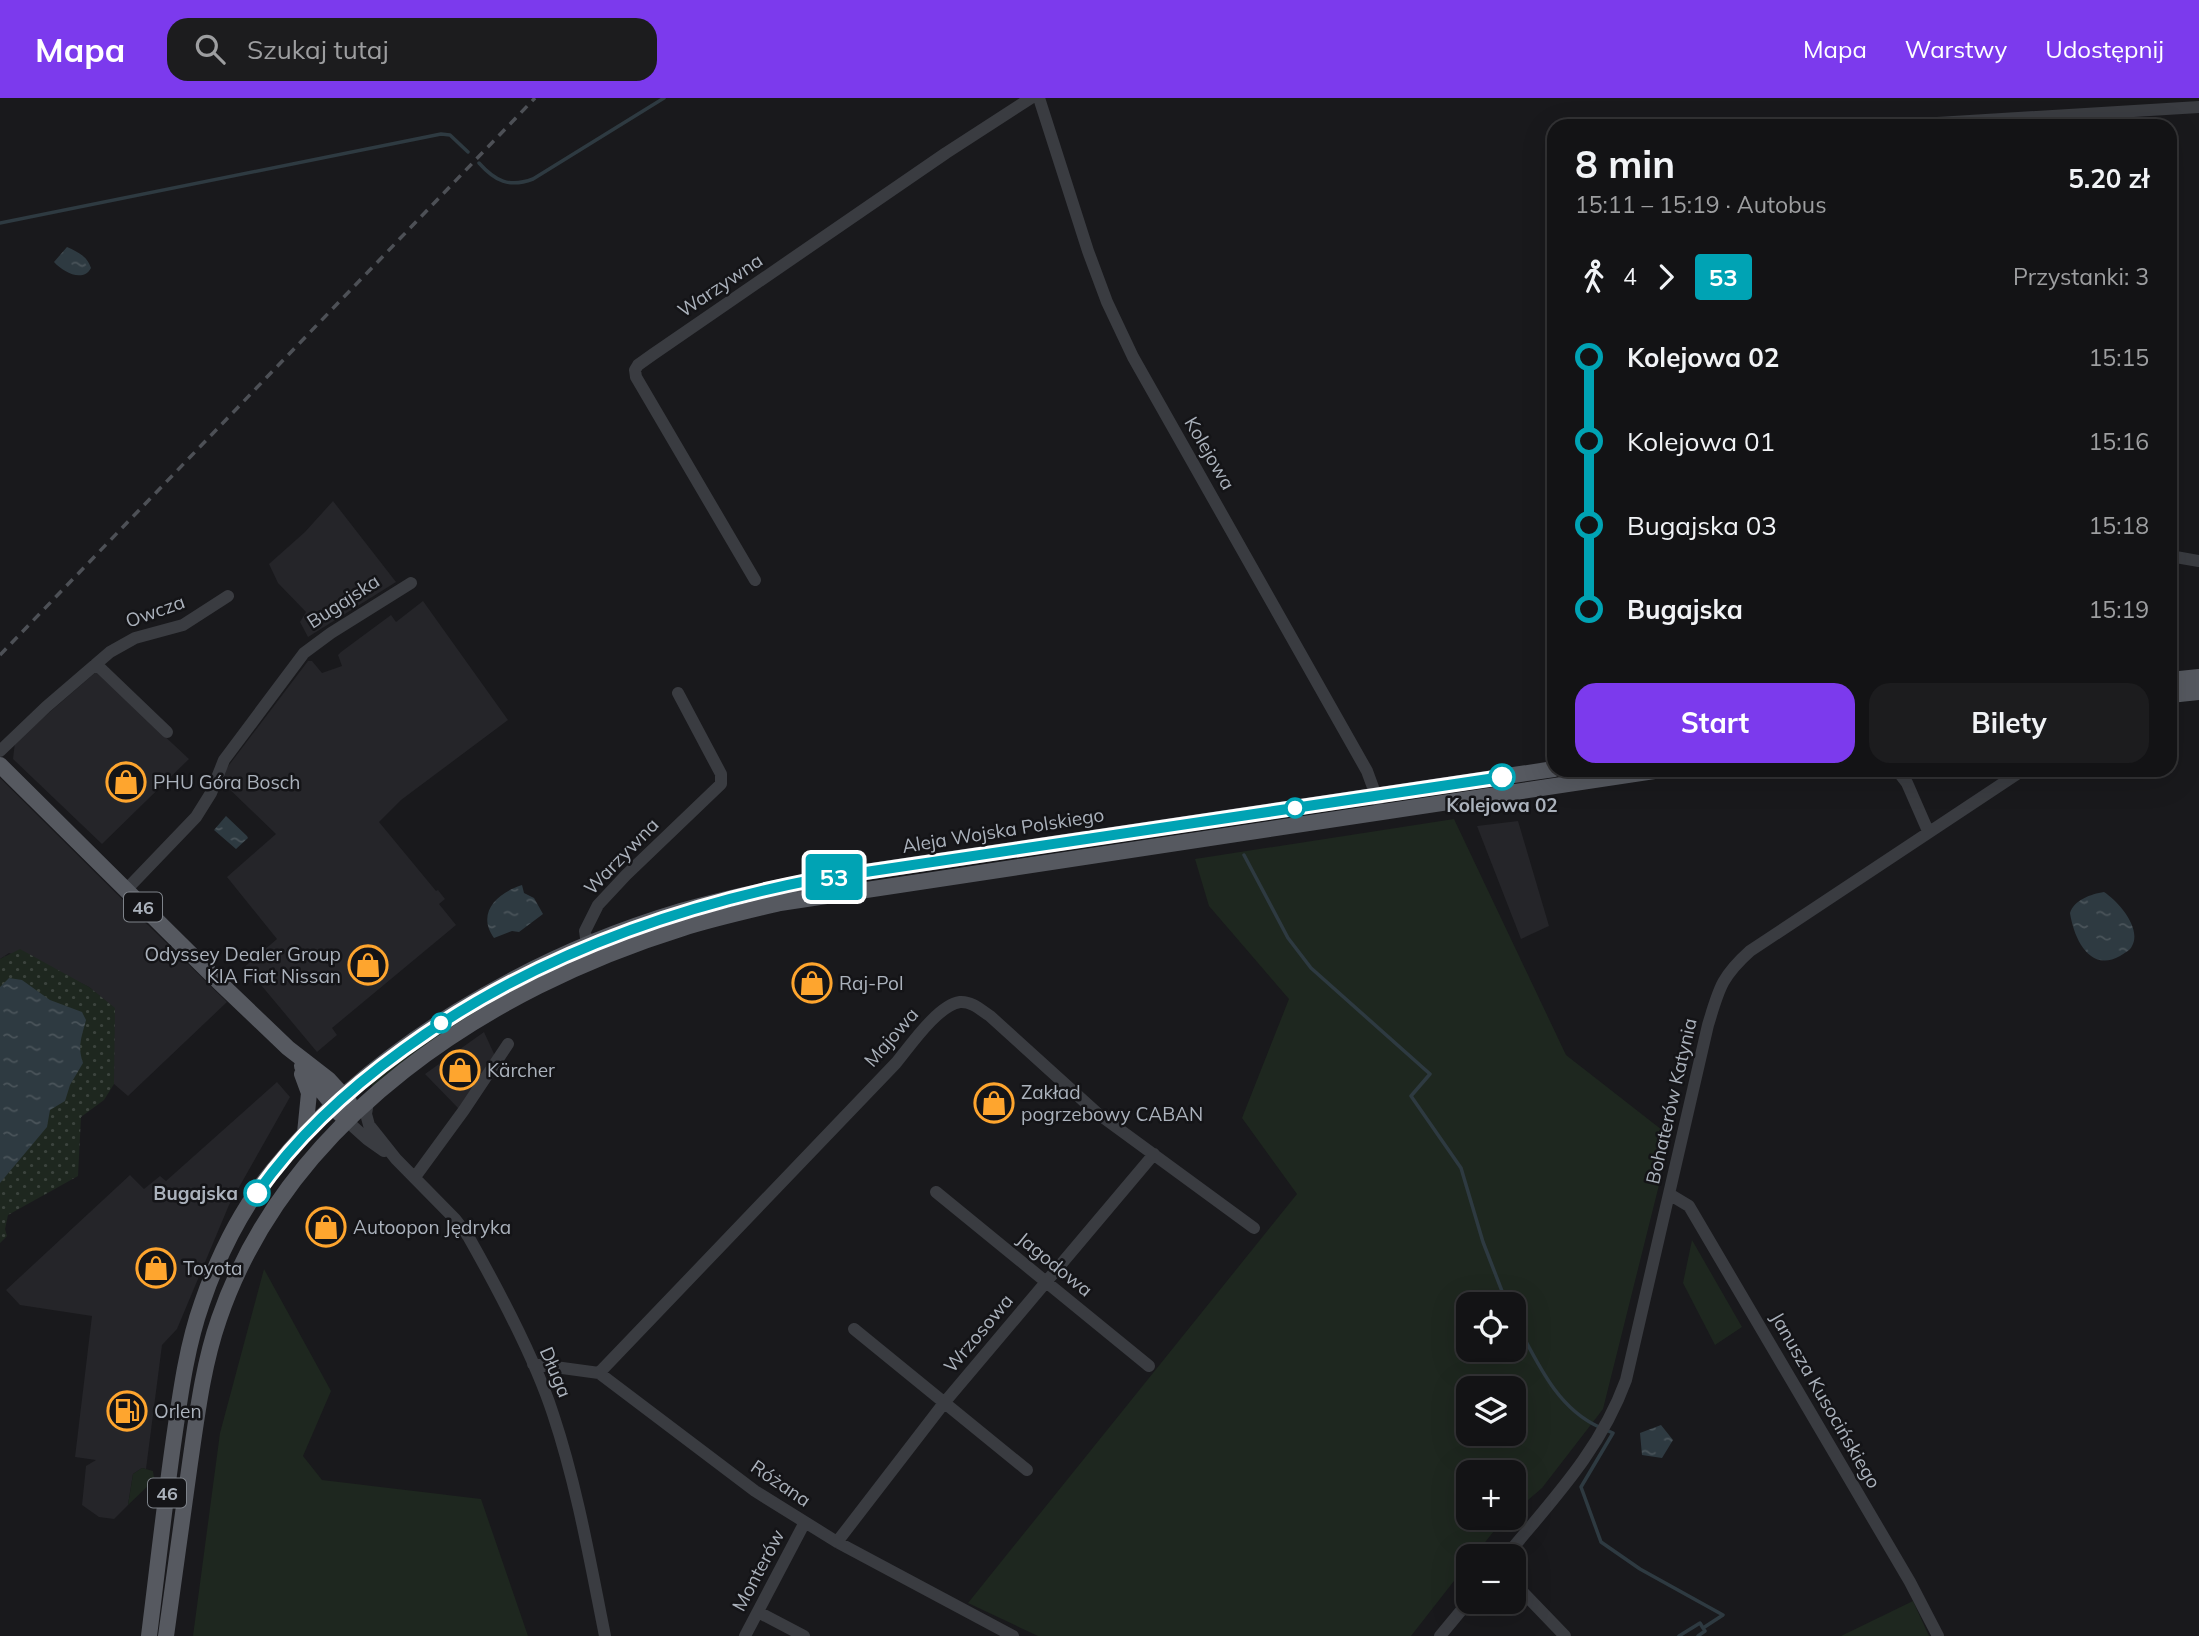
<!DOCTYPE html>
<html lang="pl">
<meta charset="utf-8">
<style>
body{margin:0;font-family:Mulish,sans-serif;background:#1c1c1e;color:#f1f3f6;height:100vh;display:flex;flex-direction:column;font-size:26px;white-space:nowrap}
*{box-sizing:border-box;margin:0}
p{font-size:23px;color:#9d9ea0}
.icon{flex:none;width:38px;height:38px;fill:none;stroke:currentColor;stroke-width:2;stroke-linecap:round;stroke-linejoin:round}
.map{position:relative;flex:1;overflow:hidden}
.drawer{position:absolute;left:1547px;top:21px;width:630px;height:658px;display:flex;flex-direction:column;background:#131315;border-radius:21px;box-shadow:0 7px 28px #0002,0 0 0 2px #323234}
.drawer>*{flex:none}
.badge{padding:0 14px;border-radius:5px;font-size:24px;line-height:46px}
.fabs{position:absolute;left:1456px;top:1194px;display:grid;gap:14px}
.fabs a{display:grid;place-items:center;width:70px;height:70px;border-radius:14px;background:#131315;box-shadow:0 7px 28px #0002,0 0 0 2px #323234;font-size:35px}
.map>.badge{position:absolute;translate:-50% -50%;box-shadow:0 0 0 4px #fff}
.legs{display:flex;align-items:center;gap:10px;height:77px;padding:0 28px;font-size:23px}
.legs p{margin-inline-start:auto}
.head{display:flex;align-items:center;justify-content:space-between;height:119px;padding:0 28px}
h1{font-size:38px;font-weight:700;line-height:52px}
.action{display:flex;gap:14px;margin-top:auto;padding:14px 28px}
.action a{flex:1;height:80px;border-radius:21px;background:#7c3aed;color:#fff;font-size:28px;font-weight:700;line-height:80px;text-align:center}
.action a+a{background:#1c1c1e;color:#f1f3f6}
ul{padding:0 28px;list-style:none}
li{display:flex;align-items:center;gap:24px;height:84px;font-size:26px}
li i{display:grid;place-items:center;width:10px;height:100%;margin:0 9px;background:currentColor}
li i::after{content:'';width:18px;height:18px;margin:-9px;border:5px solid;border-radius:50%;background:#131315}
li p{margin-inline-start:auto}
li:first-child i{background:linear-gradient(#0000 50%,currentColor 0)}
li:last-child i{background:linear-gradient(currentColor 50%,#0000 0)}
header{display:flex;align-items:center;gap:42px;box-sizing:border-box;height:98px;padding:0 35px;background:#7c3aed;color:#fff}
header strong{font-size:33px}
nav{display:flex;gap:38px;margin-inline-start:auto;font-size:24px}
.search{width:490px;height:63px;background:#1c1c1e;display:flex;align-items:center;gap:18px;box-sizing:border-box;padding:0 24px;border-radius:21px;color:#9d9ea0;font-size:26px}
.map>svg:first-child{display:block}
</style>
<header>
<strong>Mapa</strong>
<div class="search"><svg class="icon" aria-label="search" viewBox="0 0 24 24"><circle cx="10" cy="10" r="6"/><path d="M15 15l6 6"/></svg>Szukaj tutaj</div>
<nav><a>Mapa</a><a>Warstwy</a><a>Udostępnij</a></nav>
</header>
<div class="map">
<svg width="2199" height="1538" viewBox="0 0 2199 1538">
<defs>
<pattern id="park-dots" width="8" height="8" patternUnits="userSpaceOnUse" patternTransform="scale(1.75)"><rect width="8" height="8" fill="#1e271f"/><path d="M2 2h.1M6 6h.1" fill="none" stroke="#3c443e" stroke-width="1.8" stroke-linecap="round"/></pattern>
<pattern id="water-ripples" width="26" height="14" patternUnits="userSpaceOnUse" patternTransform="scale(1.75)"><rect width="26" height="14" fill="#2e3a41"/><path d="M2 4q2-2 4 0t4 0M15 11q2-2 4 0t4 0" fill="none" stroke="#4a545a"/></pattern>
</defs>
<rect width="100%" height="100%" fill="#19191c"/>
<path fill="#252529" d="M333,403L396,484L308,539L300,524L306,514L278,485L269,466L305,434Z
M423,503L508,622L401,702L379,724L436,793L438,792L445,801L439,806L456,827L332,930L337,937L317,954L256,881L252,884L242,871L277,841L227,779L276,736L222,684L223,675L308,563H312L322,575L342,568L338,557L341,554L391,517L396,524Z
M96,574L189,661L102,746L13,661L15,644Z
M0,680L130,809L133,815L148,827L227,904L128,998L114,986V910L89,889L65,877L9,855L0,861Z
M1518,723L1549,828L1521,841L1477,728Z
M484,934L495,958L459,1011L425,976Z
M277,984L290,999L229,1107L177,1231L162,1247L146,1371L142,1370L133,1376L128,1407L114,1421L99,1419L82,1407L86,1368L96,1362L75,1359L92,1218L20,1207L6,1192L130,1077L144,1091L160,1078L166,1083Z"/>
<path fill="#1e271f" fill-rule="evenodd" d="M1454,721L1566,957L1671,1039L1603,1311L1542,1390L1514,1414V1374H1468V1419H1507L1498,1428L1474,1458H1468V1465L1411,1538H1038L968,1505L1297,1096L1242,1020L1289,901L1209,808L1195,761ZM1468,1206H1514V1251H1468ZM1468,1290H1514V1335H1468Z
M560,867L562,871L375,991L370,985L470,914Z
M1692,1142L1742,1229L1715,1247L1683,1185Z
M264,1171L331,1293L303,1358L322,1382L481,1401L528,1538H193L220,1335Z
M142,1370L153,1373L155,1387L150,1386L128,1407L133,1376Z
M1913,1503L1929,1538H1841Z"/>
<path fill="url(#park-dots)" d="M20,851L89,889L115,910L114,986L104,1002L81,1019L78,1078L8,1117L5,1131L7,1138L0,1145V861Z"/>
<path fill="url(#water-ripples)" d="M67,149C78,154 87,158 91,170C83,185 63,174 54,164Z
M226,718L247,738L248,740L236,751L214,732Z
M522,787L524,795L534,800L543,816L519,834L512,833L494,840C476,815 497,795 522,787Z
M2104,794C2118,803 2142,830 2132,848C2130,853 2124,855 2120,858C2090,875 2074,841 2070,815C2074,802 2091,796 2104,794Z
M9,880L22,882L50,902L82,914L86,922C82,938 77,948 83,965L70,987L65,1003L50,1012L47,1029L0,1085V889Z
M1661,1327L1673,1342L1662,1360L1642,1357L1640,1335Z"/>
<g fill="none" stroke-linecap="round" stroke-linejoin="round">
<path stroke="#2e3a41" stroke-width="3.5" d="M479,65C495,83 509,90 533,81L664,0
M0,125L441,36L450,37L468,54
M1244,757L1288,840L1311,870L1430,976L1411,998L1461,1070L1483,1144L1507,1206
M1514,1221C1536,1261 1555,1309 1599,1329
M1606,1332L1613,1335L1581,1389L1601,1444L1640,1471L1723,1517L1703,1530L1705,1533L1698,1538
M1679,1538L1700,1525L1703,1530"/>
<path stroke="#3a3c41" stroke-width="12" d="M1039,0L1088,153L1107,204L1133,259L1367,673L1378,703
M1927,28L1937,25L2199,9
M2170,458L2199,463
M755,482L636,279L635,272L638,267L652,257L946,55L1031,0
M96,566L167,634
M0,653L46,609L110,554L135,540L183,527L228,498
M1897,672L1907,685L1928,733
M126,792L196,719L211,695L224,662L304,555L331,535L411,485
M587,847L585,833L598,807L626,777L721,686V676L678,595
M368,1004L366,1016L369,1027L396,1061L455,1121L468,1138C498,1191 534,1258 553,1316C577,1388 590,1463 605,1538
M347,1023L367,1041L384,1053
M415,1079L464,1012L508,946
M936,1094L1149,1268
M1669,1096L1689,1108L1910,1484L1938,1538
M854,1231L1027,1372
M533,1266L599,1275L755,1393L837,1444L1013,1538
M599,1275L896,965C910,948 938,907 960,904C972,903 982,913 990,918L1097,1015L1254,1130
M837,1444L944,1305L1154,1056
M1506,1458C1553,1401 1600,1353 1626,1282L1708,927C1719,891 1721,879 1750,853L2023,672
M1514,1485L1565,1538
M758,1514L804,1538
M745,1538L805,1424
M1440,1538L1469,1503"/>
<path stroke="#565960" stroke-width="16" d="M2170,582L2199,579
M2170,597L2199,594
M0,667L220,885L288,950L328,981L349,1004
M302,968L340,1016
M302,976L309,995L305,1035
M149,1538C157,1474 164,1411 173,1347C180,1299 186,1250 202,1205C218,1158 242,1110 273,1072C373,948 530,858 681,813C739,796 798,785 858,775L1554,671
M166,1538C174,1480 182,1423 190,1365C197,1317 203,1267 219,1221C288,1020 489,890 683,830C715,820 747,813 780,805L1661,672"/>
<path stroke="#4d5056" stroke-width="3.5" stroke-dasharray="9 7" stroke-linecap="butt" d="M0,557L535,0"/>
</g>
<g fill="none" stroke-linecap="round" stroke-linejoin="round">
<g stroke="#fff" stroke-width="16">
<path id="line-1" d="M257,1095C297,1038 347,992 404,951C526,862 665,811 812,782L1502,679"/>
</g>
<use href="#line-1" stroke="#00a3b4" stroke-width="10"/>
</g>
<defs>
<g id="shop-ring" transform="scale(2.0125)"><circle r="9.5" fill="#141417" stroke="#fea52e" stroke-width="1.5"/><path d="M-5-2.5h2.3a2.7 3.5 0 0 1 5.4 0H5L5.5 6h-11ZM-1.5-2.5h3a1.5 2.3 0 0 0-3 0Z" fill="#fea52e"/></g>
<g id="fuel-ring" transform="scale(2.0125)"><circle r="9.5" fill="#141417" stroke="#fea52e" stroke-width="1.5"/><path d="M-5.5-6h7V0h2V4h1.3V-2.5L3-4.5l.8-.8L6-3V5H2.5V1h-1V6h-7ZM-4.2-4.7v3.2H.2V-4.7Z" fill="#fea52e"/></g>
</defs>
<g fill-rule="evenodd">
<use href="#shop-ring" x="126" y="684"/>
<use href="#shop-ring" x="368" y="867"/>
<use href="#shop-ring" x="812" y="885"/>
<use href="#shop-ring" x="460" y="972"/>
<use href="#shop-ring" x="994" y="1005"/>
<use href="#shop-ring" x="326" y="1129"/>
<use href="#shop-ring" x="156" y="1170"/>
<use href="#fuel-ring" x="127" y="1313"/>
</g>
<g fill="#fff" stroke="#00a3b4" stroke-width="3.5">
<circle cx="1502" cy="679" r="12"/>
<circle cx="1295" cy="710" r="9"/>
<circle cx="441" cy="925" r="9"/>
<circle cx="257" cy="1095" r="12"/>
</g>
<g text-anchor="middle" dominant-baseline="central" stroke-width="5" stroke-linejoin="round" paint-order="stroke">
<g fill="#141417" stroke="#7e838a" stroke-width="2">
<rect x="124" y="794.5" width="38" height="29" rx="5"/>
<rect x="148" y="1380.5" width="38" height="29" rx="5"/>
</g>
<g font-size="18" font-weight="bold" fill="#abb2bc">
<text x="143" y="809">46</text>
<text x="167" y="1395">46</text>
</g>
<g font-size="19" fill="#abb2bc" stroke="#141417">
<text transform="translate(720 187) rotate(-34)">Warzywna</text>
<text transform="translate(1210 355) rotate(60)">Kolejowa</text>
<text transform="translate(343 503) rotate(-33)">Bugajska</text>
<text transform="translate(155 513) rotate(-20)">Owcza</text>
<text transform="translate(1003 732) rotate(-9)">Aleja Wojska Polskiego</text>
<text transform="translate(621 758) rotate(-46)">Warzywna</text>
<text transform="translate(891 939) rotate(-49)">Majowa</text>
<text transform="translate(1671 1003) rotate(-77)">Bohaterów Katynia</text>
<text transform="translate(1055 1166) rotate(39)">Jagodowa</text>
<text transform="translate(978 1235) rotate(-50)">Wrzosowa</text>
<text transform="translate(556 1274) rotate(67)">Długa</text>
<text transform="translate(1826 1302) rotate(60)">Janusza Kusocińskiego</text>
<text transform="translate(781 1385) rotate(34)">Różana</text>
<text transform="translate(758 1472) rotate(-62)">Monterów</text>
</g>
<g font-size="19" fill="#abb2bc" stroke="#141417" text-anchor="start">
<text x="153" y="684">PHU Góra Bosch</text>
<text x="341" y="856" text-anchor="end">Odyssey Dealer Group<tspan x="341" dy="22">KIA Fiat Nissan</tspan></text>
<text x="839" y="885">Raj-Pol</text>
<text x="487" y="972">Kärcher</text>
<text x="1021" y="994">Zakład<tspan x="1021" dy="22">pogrzebowy CABAN</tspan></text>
<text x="353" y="1129">Autoopon Jędryka</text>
<text x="183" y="1170">Toyota</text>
<text x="154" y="1313">Orlen</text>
</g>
<g font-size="19" font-weight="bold" fill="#abb2bc" stroke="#141417">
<text x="1502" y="707">Kolejowa 02</text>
<text x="238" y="1095" text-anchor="end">Bugajska</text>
</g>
</g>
</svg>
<div class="fabs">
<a><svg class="icon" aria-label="locate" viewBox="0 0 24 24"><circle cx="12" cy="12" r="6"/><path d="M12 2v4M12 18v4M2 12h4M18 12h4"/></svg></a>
<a><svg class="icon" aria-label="layers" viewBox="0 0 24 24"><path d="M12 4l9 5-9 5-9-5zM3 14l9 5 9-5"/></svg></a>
<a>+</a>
<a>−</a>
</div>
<b class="badge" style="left:834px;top:779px;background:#00a3b4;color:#fff">53</b>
<section class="drawer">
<div class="head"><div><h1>8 min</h1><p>15:11 – 15:19 · Autobus</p></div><b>5.20 zł</b></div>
<div class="legs"><svg class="icon" aria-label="walk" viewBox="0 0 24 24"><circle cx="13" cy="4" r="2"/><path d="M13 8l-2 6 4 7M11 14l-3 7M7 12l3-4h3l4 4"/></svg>4<svg class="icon" aria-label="forward" viewBox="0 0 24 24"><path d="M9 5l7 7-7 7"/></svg><b class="badge" style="background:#00a3b4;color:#fff">53</b><p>Przystanki: 3</p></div>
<ul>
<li><i style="color:#00a3b4"></i><b>Kolejowa 02</b><p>15:15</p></li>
<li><i style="color:#00a3b4"></i><span>Kolejowa 01</span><p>15:16</p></li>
<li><i style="color:#00a3b4"></i><span>Bugajska 03</span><p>15:18</p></li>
<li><i style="color:#00a3b4"></i><b>Bugajska</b><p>15:19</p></li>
</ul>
<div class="action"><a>Start</a><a>Bilety</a></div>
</section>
</div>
